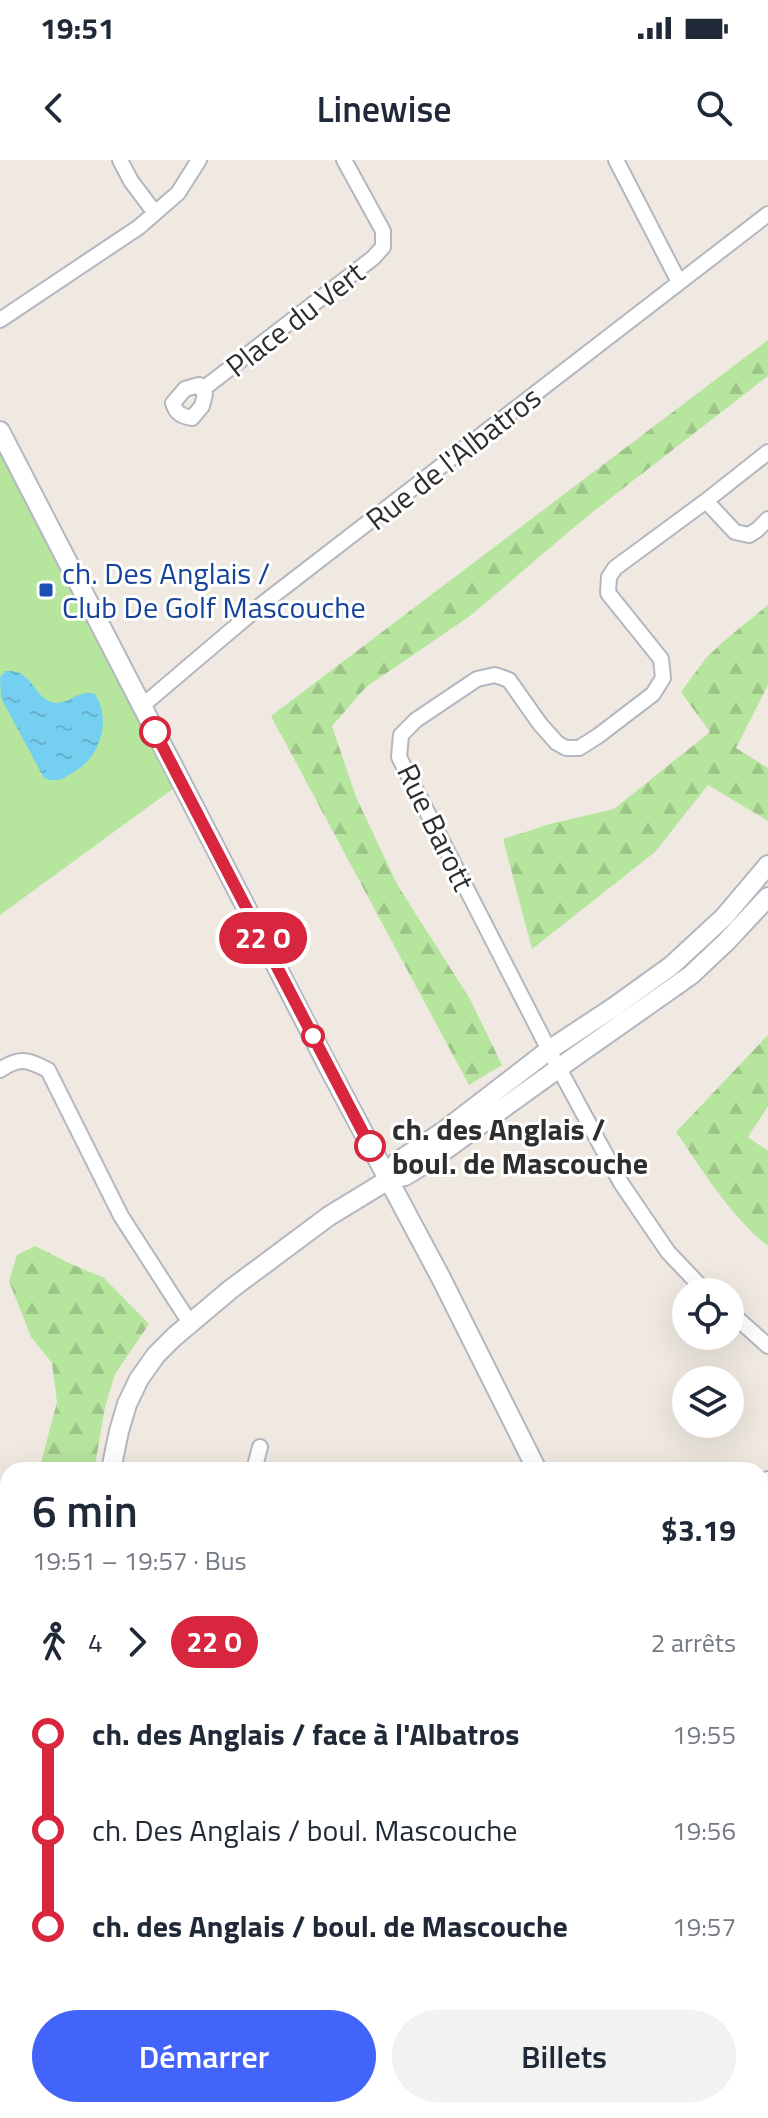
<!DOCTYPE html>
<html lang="fr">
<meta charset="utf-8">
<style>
body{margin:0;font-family:"Titillium Web",sans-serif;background:#f2f2f3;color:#1f2937;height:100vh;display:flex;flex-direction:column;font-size:30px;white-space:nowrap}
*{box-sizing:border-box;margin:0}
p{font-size:26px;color:#747a83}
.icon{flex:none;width:44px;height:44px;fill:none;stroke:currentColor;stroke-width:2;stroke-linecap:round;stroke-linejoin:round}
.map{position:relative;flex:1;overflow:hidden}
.side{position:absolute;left:0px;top:1302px;width:768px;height:656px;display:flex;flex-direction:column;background:#fff;border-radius:24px 24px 0 0;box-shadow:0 8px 32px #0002}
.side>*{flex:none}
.badge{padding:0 16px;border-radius:26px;font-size:28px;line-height:52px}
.tools{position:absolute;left:672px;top:1118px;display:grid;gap:16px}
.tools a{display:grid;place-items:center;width:72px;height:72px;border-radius:50%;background:#fff;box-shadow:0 8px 32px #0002;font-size:40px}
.map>.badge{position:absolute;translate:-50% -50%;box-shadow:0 0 0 4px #fff}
.legs{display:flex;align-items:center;gap:12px;height:88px;padding:0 32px;font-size:26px}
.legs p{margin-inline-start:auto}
.overview{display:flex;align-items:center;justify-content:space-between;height:136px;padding:0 32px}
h1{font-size:44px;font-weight:600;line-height:60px}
.cta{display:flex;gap:16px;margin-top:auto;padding:16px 32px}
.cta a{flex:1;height:92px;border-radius:48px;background:#4264fb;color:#fff;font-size:32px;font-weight:600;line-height:92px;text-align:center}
.cta a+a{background:#f2f2f3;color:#1f2937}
ul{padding:0 32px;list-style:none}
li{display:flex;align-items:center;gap:28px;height:96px;font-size:30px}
li i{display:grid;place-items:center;width:12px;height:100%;margin:0 10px;background:currentColor}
li i::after{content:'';width:20px;height:20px;margin:-10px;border:6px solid;border-radius:50%;background:#fff}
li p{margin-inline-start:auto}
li:first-child i{background:linear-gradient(#0000 50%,currentColor 0)}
li:last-child i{background:linear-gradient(currentColor 50%,#0000 0)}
.status{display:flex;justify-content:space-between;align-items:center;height:56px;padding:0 40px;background:#fff;direction:ltr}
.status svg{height:22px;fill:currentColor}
header{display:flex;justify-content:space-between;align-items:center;height:104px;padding:0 32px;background:#fff;font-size:36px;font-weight:600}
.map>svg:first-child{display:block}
</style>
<div class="status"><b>19:51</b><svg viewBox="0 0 49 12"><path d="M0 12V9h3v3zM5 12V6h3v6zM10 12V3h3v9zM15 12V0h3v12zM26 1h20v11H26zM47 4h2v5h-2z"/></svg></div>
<header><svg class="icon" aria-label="back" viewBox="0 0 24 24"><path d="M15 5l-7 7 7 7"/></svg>Linewise<svg class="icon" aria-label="search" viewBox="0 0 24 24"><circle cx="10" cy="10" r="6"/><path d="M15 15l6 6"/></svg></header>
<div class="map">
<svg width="768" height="1958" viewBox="0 0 768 1958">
<defs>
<pattern id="forest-firs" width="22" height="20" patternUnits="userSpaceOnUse" patternTransform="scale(2)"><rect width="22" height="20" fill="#b6e59e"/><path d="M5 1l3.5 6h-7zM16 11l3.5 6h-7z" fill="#9dc588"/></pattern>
<pattern id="water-ripples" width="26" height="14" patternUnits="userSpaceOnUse" patternTransform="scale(2)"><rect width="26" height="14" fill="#75cff0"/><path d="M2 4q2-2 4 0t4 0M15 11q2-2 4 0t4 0" fill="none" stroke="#66b2ce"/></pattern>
</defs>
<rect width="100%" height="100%" fill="#efe9e1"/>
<path fill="#b6e59e" d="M0,269L181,623L0,755Z"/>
<path fill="url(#forest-firs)" d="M768,180V216L585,358L470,456L366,527L332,566L356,637L398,726L470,839L502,905L469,925L271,556Z
M768,445V525L736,588L768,608V661L708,625L655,692L532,789L503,679L550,664L614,649L710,572L681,532L706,498L725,480Z
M768,875V946L748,977L768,991V1086C730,1056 704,1012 676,972Z
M35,1086L69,1103L104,1118L149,1164L115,1214L105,1247L94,1310H39L57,1242L52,1203L31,1177L9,1121L17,1095Z
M8,1510V1712L0,1731V1562Z
M768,1875V1958H714L710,1950H760V1877Z
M410,1950H612L615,1958H400Z"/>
<path fill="url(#water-ripples)" d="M6,511C33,509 32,536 52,542C67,547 77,529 95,534C112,561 100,597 74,612C63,619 56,623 44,618L1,538L0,517Z"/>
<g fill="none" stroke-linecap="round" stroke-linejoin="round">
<g stroke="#b4b7c1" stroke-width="18">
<path id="street" d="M120,0L131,21L155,53
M616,0L679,122
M0,160L139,67L178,33L199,0
M199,225L205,234L202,246L192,258C182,256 176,254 173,243L185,229Z
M203,229L373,98L383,87V71L344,0
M706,341L735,372L749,375L757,370L768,359
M142,546L261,445L768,54
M0,910C20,896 28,900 48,910L121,1056L190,1163
M706,1132L668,1092L621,1023L549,890L399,597L401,575L416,560L477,519L495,515L509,520L540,564L557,583L566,588H579L598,576L653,534L663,518L661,499L608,433L609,417L615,408L706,341L768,292
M730,1152L768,1186
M254,1310L260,1287
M768,1319L766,1328L768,1333
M0,1852L8,1858
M0,1898L8,1886
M267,1958L277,1950"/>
</g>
<g stroke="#b4b7c1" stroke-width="22">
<path id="secondary" d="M0,271L330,910L441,1118L537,1310
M388,1020L397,1002L444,971L549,890L614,847L671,806L724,757L768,705
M111,1310L119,1271L127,1244L139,1219L156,1195L174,1177L231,1129L329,1056L388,1020L405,1016L434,998L570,900L691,815L726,782L768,737
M760,1745L768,1760
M0,1797L8,1781"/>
</g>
<use href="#street" stroke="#fff" stroke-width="14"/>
<use href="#secondary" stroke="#fff" stroke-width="18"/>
</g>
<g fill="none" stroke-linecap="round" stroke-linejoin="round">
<g stroke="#fff" stroke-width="18">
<path id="line-1" d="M155,572L370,986"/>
</g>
<use href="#line-1" stroke="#d7263d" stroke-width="12"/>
</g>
<rect fill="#1a4fb4" stroke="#fff" stroke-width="3" x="38" y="422" width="16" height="16" rx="4"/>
<g fill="#fff" stroke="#d7263d" stroke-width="4">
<circle cx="155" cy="572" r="14"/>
<circle cx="313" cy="876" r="10"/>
<circle cx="370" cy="986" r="14"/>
</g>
<g text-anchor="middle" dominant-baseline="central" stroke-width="6" stroke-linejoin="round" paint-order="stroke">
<g font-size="30" fill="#2e2e2e" stroke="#fff">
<text transform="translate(295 159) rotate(-38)">Place du Vert</text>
<text transform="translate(453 298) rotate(-38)">Rue de l'Albatros</text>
<text transform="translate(436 667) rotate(64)">Rue Barott</text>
</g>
<g font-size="30" fill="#164399" stroke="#fff" text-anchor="start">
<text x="62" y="413">ch. Des Anglais /<tspan x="62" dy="34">Club De Golf Mascouche</tspan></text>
</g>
<g font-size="30" font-weight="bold" fill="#2e2e2e" stroke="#fff" text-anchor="start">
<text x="392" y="969">ch. des Anglais /<tspan x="392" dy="34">boul. de Mascouche</tspan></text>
</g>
</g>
</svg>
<div class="tools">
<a><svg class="icon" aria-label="locate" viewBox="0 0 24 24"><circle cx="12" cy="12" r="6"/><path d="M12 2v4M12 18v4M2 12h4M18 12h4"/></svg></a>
<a><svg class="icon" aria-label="layers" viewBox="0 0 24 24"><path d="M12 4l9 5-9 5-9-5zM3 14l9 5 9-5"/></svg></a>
</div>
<b class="badge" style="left:263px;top:778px;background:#d7263d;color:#fff">22 O</b>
<section class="side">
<div class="overview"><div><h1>6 min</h1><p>19:51 – 19:57 · Bus</p></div><b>$3.19</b></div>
<div class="legs"><svg class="icon" aria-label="walk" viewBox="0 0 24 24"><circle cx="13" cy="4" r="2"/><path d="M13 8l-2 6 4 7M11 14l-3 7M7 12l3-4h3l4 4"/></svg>4<svg class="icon" aria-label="forward" viewBox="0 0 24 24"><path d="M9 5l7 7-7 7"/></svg><b class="badge" style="background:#d7263d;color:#fff">22 O</b><p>2 arrêts</p></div>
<ul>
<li><i style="color:#d7263d"></i><b>ch. des Anglais / face à l'Albatros</b><p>19:55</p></li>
<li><i style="color:#d7263d"></i><span>ch. Des Anglais / boul. Mascouche</span><p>19:56</p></li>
<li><i style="color:#d7263d"></i><b>ch. des Anglais / boul. de Mascouche</b><p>19:57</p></li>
</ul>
<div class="cta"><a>Démarrer</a><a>Billets</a></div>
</section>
</div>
